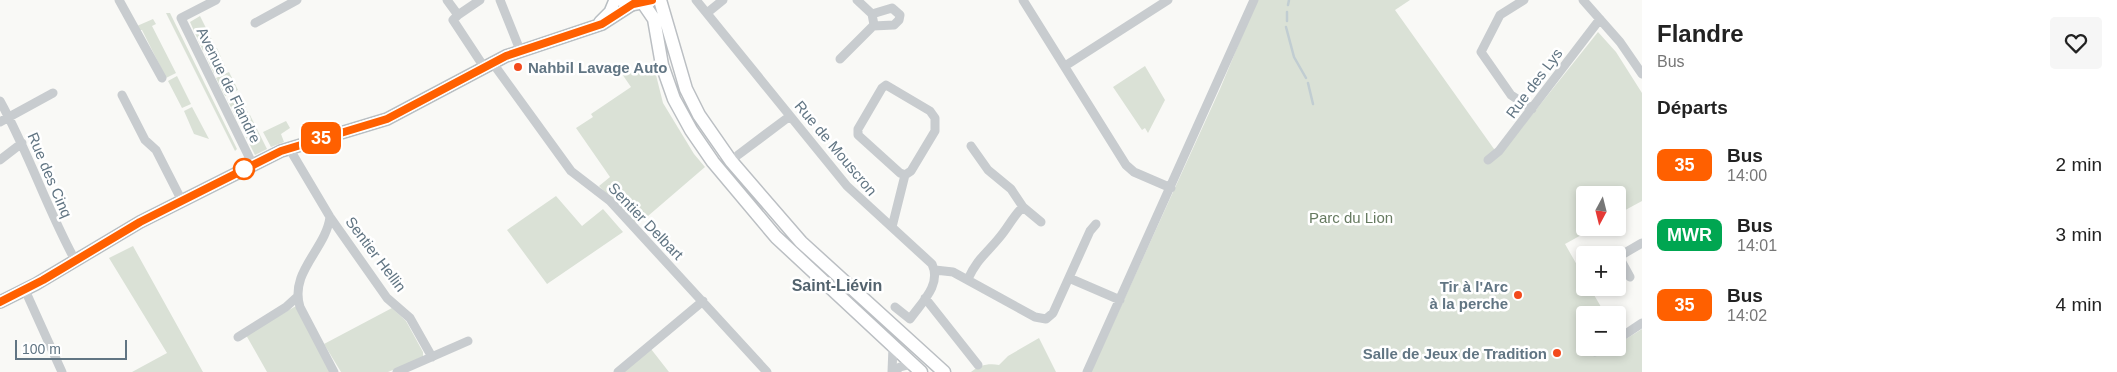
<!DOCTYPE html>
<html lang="fr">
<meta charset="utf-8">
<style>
body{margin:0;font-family:Arial,sans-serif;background:#f6f6f6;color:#222;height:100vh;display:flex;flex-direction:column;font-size:19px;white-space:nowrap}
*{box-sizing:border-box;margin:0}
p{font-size:16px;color:#767676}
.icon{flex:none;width:28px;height:28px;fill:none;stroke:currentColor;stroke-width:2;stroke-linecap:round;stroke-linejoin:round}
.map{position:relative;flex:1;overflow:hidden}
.sheet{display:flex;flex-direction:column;background:#fff;width:475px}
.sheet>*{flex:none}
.badge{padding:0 10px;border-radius:8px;font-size:18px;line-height:32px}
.needle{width:32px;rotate:187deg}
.fabs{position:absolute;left:1576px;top:186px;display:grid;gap:10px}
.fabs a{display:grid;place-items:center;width:50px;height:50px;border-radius:5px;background:#fff;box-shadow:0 2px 8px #0003;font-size:25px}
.scale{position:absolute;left:15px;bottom:12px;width:112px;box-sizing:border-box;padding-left:5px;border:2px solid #617583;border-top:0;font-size:14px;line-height:18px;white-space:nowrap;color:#617583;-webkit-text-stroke:4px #fff;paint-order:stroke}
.map>.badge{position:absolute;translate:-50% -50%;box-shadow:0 0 0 2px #fff}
h2{padding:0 15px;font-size:19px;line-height:45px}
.round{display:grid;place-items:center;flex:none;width:52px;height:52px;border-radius:5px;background:#f6f6f6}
.summary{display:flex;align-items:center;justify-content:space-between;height:85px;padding:0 15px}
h1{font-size:24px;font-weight:700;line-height:38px}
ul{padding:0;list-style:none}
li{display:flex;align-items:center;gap:15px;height:70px;padding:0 15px}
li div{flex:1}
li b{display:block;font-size:19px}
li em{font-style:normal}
li .badge{min-width:55px;font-weight:700;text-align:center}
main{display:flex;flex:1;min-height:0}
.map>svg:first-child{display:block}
</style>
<main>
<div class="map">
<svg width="1642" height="372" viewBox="0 0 1642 372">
<rect width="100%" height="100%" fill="#f9f9f6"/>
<path fill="#dae1d6" d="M1257,0H1410L1395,10L1499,156L1598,32L1616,52L1642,93V201L1618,214V195H1585V228H1594L1565,244L1585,279V288H1590L1604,312L1599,315H1585V348H1594L1599,356L1613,348H1618V344L1642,329V372H1091L1220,89Z
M166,13H170L237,149L235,151Z
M200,16L215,46L203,51L190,22Z
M153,19L156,24L152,26L176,73L166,78L142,30H139L137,26Z
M217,48L226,69L214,74L205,54Z
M1145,66L1165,100L1148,133L1145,128L1142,130L1113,87Z
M654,67L663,103L694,154L705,167L641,222L633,223L599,186L610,177L576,128L593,117L591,114L631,87L622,74Z
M229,72L238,90L225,96L216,78Z
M177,76L191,104L182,108L168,81Z
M239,93L248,113L236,118L227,99Z
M192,107L209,139L194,134L184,111Z
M250,115L267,149L255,155L238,121Z
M286,121L290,128L281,134L284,142L271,147L263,132Z
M556,196L582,226L603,209L623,232L547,284L507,230Z
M133,246L203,372H132L167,353L109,258Z
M296,306L331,372H267L246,335Z
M392,308L406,321L423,352V357L388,372H341L324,344Z
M1039,338L1056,372H971C979,365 989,363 999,365L1008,356Z
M651,349L669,372H622Z"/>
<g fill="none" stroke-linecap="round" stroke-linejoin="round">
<path stroke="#c1cdd2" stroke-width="2.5" d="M1288,5L1289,0
M1287,21V12
M1286,27L1294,57L1306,78
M1308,83L1313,104"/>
<g stroke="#b8bec2" stroke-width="14">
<path id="secondary" d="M600,22L610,12L615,0
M0,302L36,284L140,222L281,151L387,119L506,56L602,24L633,4"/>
</g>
<g stroke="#bbbfc3" stroke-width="15">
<path id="primary" d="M621,0L633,4L650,1
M660,0L686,89L699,115L731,161L801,242L944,372
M643,3L654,19L662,65L674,99L691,130L713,162L776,237L921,372"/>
</g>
<path stroke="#c8cccf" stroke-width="9" d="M119,0L162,78
M216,0L181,18L253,165
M447,0L458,15L453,20L484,67
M500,0L520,50
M696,0L847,186L932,264C942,285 921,303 910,319L895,307
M1023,0L1126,165L1134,172L1171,188
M1524,0L1500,15L1481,52L1511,95L1532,109
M1583,0L1620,42L1642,74
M707,13L723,0
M872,14L892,8L900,15L899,20L894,25L873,26
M458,15L480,0
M255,23L297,0
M840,59L874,25L872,14L857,0
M492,62L571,171L610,201L767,372
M1065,66L1168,0
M122,95L145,140L156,150L182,201
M0,101C29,153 47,209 75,260
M0,122L53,93
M971,146L988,170L1011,189L1023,207
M289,148L330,217L387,298L410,318L432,357
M738,155L790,116
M0,160L22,143
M1488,160L1499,151L1600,19
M330,217C326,249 289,272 300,307L334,372
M892,227L905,175L911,171L935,131V118L930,111L886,85L882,88L858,129V135L900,173L905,175
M1618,257L1642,243
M1619,257L1630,277
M935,270L953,272L1035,317L1046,319L1053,313L1090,231L1096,224
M1069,278L1120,300
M968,279C977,259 986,254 999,238C1008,228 1013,216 1023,207L1041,222
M25,290L62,372
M925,298L978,365
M238,337L286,307L297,297
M1618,339L1642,323
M1595,352L1603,348
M397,372L468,341
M618,372L703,301
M892,372L893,347
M894,372L900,367L912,364
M1087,372L1254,0"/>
<use href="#secondary" stroke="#fff" stroke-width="11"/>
<use href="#primary" stroke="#fff" stroke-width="12"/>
</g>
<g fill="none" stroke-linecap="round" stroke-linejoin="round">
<g stroke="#fff" stroke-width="11">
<path id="line" d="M0,302L43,280L140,222L281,151L387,119L506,56L602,24L633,4L652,0"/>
</g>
<use href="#line" stroke="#ff6000" stroke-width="8"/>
</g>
<g fill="#f34a1c" stroke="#fff" stroke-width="2">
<circle cx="518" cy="67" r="5"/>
<circle cx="1518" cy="295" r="5"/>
<circle cx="1557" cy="353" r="5"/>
</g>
<circle fill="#fff" stroke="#ff6000" stroke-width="2.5" cx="244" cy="169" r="10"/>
<g text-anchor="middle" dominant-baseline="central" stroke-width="5" stroke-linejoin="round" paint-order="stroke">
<g font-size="15" font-weight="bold" fill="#617583" stroke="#fff" text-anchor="end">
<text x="528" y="67" text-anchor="start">Nahbil Lavage Auto</text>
<text x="1508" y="286">Tir à l'Arc<tspan x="1508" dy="17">à la perche</tspan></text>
<text x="1547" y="353">Salle de Jeux de Tradition</text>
</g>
<g font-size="15" fill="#617583" stroke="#fff">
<text transform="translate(1534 83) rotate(-53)">Rue des Lys</text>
<text transform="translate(229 85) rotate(64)">Avenue de Flandre</text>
<text transform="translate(836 148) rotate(50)">Rue de Mouscron</text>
<text transform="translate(50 175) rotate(67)">Rue des Cinq</text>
<text transform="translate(646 221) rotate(46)">Sentier Delbart</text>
<text transform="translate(376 254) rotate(53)">Sentier Hellin</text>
</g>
<g font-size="15" fill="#667a60" stroke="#fff">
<text x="1351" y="217">Parc du Lion</text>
</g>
<g font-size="16" font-weight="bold" fill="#53636e" stroke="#fff">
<text x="837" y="285">Saint-Liévin</text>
</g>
</g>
</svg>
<div class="fabs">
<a><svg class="needle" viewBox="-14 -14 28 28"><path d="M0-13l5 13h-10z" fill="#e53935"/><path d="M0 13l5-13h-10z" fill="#767676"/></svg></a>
<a>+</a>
<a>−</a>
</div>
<div class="scale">100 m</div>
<b class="badge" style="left:321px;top:138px;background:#ff6000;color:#fff">35</b>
</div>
<section class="sheet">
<div class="summary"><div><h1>Flandre</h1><p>Bus</p></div><a class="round"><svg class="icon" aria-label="heart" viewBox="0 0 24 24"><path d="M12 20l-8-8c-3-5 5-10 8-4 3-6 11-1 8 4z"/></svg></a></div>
<h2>Départs</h2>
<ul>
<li><span class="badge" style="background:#ff6000;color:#fff">35</span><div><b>Bus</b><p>14:00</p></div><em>2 min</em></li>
<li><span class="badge" style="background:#00a651;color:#fff">MWR</span><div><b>Bus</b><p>14:01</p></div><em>3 min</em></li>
<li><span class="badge" style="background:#ff6000;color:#fff">35</span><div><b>Bus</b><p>14:02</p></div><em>4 min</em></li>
</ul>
</section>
</main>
